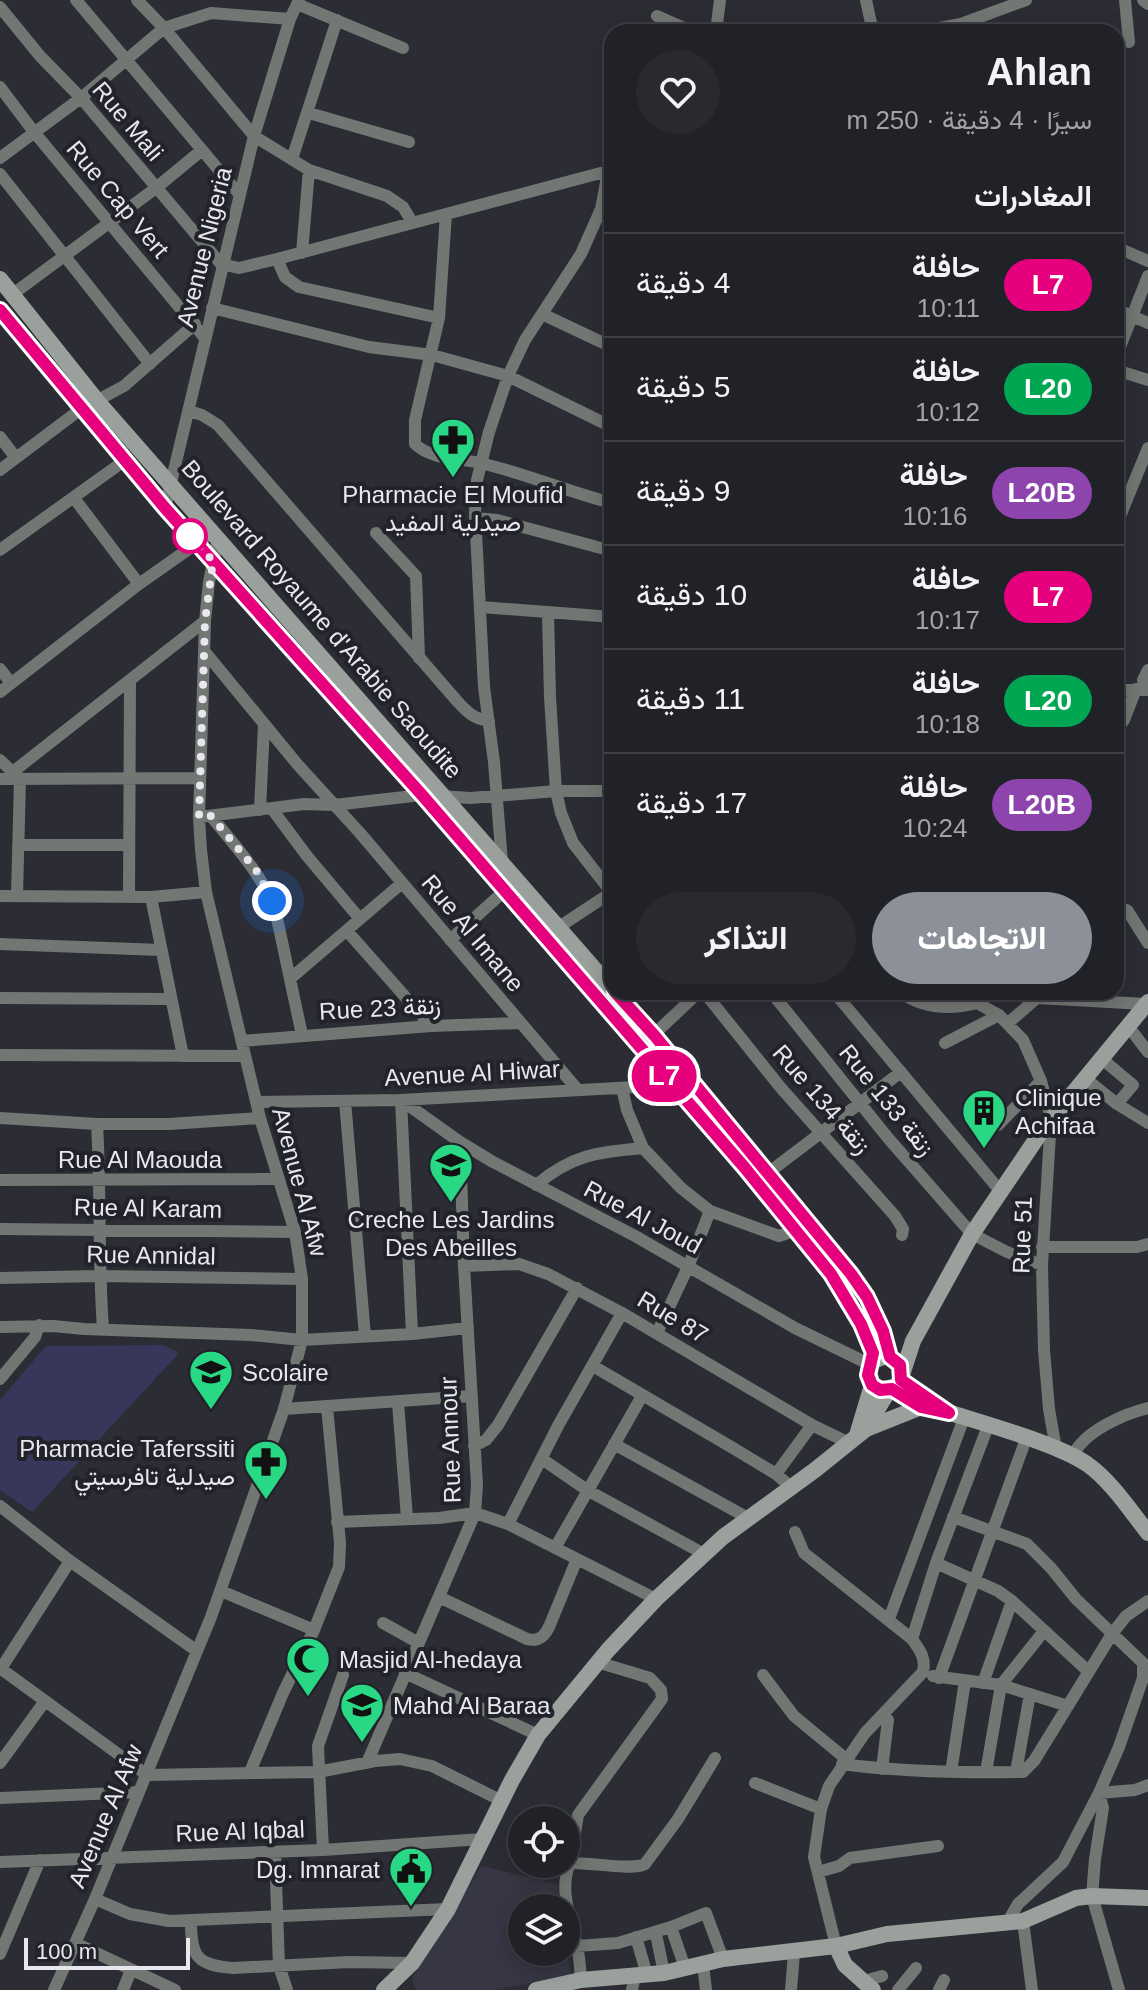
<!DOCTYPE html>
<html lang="ar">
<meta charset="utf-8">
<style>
body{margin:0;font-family:Helvetica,Vazirmatn,sans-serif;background:#292930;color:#f1f3f6;direction:rtl;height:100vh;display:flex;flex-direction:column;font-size:30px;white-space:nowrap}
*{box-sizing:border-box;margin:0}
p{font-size:26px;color:#a2a3a8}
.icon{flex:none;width:44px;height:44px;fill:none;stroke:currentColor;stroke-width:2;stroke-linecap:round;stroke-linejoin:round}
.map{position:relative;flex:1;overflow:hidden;direction:ltr}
.side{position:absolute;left:604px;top:24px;width:520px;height:976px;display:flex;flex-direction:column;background:#212128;border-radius:24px;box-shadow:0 4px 20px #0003,0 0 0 2px #3e3e45;direction:rtl}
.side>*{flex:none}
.badge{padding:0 16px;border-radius:26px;font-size:28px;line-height:52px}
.buttons{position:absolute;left:508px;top:1806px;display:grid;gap:16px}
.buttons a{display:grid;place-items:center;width:72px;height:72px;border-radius:50%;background:#212128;box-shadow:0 4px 20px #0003,0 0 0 2px #3e3e45;font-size:40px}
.scale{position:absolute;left:24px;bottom:20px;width:166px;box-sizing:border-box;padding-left:8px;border:4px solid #e7e7ed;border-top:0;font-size:22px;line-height:28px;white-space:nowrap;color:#e7e7ed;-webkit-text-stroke:6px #22222b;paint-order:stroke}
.you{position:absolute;width:40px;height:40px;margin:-20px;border:6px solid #fff;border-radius:50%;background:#1a73e8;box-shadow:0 0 0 12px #1a73e833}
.map>.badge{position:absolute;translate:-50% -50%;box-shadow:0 0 0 4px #fff}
h2{padding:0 32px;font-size:30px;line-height:72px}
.round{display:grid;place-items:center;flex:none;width:84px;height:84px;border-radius:42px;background:#292930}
.overview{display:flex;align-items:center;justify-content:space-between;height:136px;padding:0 32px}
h1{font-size:38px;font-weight:800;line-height:60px}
.action{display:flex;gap:16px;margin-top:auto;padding:16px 32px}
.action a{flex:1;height:92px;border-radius:48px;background:#8c9099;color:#fff;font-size:32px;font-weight:800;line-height:92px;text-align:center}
.action a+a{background:#292930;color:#f1f3f6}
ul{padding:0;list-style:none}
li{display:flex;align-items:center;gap:24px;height:104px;padding:0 32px;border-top:2px solid #3e3e45}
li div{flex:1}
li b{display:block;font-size:30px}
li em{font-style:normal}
li .badge{min-width:88px;font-weight:700;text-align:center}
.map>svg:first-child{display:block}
</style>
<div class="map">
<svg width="1148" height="1990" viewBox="0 0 1148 1990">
<rect width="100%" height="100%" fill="#2c2c35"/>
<path fill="#363644" d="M481,1866L557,1884L561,1908H522V1952H566V1944L571,1976L493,1990H416L412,1978Z"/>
<path fill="#38375b" d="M163,1345L179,1353L32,1512L0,1490V1400L46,1346Z"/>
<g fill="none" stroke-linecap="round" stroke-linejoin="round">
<path stroke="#737774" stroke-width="12" d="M76,0L239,194
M137,0L164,28L254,136L309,170L387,196L403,207L412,222
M866,0L873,32
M1125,0L1129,42
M1143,0L1148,4
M297,4L403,48
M0,7L40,56L81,98L221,264L239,268L277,259L608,171
M657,16L693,32
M716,32L720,0
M918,32L961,24L1026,0
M0,87L34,132L204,337
M309,113L409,142
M0,158L81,98L164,28L211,13L290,19
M292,159L337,20
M0,174L150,364
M446,214L439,318L415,420V444C432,460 459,458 480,463C525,473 568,492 612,503
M1116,247L1148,261
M302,253L309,170
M277,259L285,277L299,287L439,318
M13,294L156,188L202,150
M212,308L369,347L432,355L508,376L612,427
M1116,309L1148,323
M542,314L612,347
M1116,357L1148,276
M1116,370L1148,380
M189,411L202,415L218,425L457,701C467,712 474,719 489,721
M0,437L16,458
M0,470L81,409L124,386L195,324
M74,498L139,584
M165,508L254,136L290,19L299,0
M475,518L497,520L612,551
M1116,526L1148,448
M376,533L416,576L419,658
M0,550L124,461
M481,607L612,617
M548,613L550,697L556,791L561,813L573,843L612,893
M205,652L298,765L360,833L577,1089
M0,669L11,683
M1116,690H1148
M1144,690L1143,680L1148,670
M0,692L139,584L213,532
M1116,730L1124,720L1136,689
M0,760L20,779L17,896
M14,771L205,621
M0,779L200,778
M272,809L307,856L360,919
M260,810L264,725
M211,816C235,846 261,873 275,909L302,1035
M199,817L304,804L334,805L422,795L471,798L556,791H612
M18,845H129
M502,862L494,762L484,687L475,513L477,480L489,432L508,376L525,340L581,254L601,209L612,150
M0,896L151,897L206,892
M129,897L130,681
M151,897L183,1056
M1127,910L1148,943
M559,927L612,892
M347,931L431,1026
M450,940L510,886
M0,944L161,950
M291,978L402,883
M704,992L781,1088L895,1216L903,1229L902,1235
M771,992L888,1138L972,1234L1007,1252L1042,1265
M834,992L1001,1192
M900,992C924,1009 950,1010 977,1003
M964,992L977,1003L999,1015L1023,1040L1041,1081L1051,1118L1042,1265L1044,1350L1049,1409L1056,1449
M0,998L170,999
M1037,998L1145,1004L1148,1008
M1008,1023L1037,998V992
M1128,1026L1148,1052
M648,1040L699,992
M242,1041L431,1026L520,1023
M945,1043L999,1015
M0,1055L245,1056
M1102,1059L1133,1085L1117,1104
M1086,1079L1117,1104L1148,1123
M622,1088L627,1110L643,1148L681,1188L710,1211L779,1236L794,1231
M401,1100L460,1142L493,1162L635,1236L795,1328L871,1365
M401,1100L412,1334
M345,1101L365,1336
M256,1102L401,1100L672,1085L685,1074
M0,1118L97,1124H169L260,1118
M97,1124C101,1192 98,1261 103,1329
M998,1125L1041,1081
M768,1173L901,1072
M0,1180L279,1179
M536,1185C572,1155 597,1152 643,1148
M0,1229L295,1232
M1042,1247H1137L1148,1244
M464,1266L519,1264L548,1274L622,1313L812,1425L849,1443
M0,1278L99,1276L302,1279
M0,1327L53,1326L84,1329L251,1335L302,1340L412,1334L468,1328
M657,1333L688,1267L710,1211
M593,1366L733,1448L776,1474L791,1487
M0,1379L35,1337L39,1325
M398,1403L407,1518
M284,1409L472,1396
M614,1444L748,1518
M474,1446L486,1440L498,1425L577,1288
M1073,1456C1083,1432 1123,1414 1148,1408
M542,1459L587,1490L704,1554
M776,1474L812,1425
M0,1506L70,1561L197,1651
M953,1517L1027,1544L1051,1568L1076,1599L1143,1663V1678L1119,1747L1099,1793L1103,1808L1095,1859L1092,1896L1119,1990
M337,1522L439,1518L475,1513L508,1524L656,1599
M508,1524L559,1424L622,1313
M795,1532L804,1553L912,1639C920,1650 926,1658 923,1672L865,1733L829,1786L821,1809L814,1857L836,1946
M555,1548L642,1396
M936,1563L998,1591L1012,1601L1089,1672
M221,1591L314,1630
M439,1597L527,1639C538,1642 544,1637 549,1627L577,1559
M889,1619L964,1418
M383,1623L417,1642
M912,1639L936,1563L988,1426
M0,1668L147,1775L318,1772L375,1761L400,1759L432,1766L502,1801
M0,1670L70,1561
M405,1673L538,1735
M763,1675L794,1716L846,1759
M933,1676L1001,1685L1068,1706
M939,1678L1026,1439
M983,1683L1012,1601
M0,1763L45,1701
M367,1763L475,1513L477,1485L464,1266L460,1142
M842,1764C902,1772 962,1773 1023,1772L1034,1761L1112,1634L1126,1616L1148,1601
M882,1769L888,1720L884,1714
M250,1772L283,1693L314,1630L339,1567L340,1543L327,1407
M951,1772L965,1681
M986,1772L1001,1685L1044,1631
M1016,1772L1030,1694
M755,1783L821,1809
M0,1798L139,1792
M323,1850L318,1746L343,1675
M275,1852L279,1966L287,1990
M0,1862L323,1850L482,1839
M570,1863L578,1815L662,1699L661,1690L650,1678L597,1662
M818,1872L839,1866L850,1858L938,1846
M95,1899L130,1914L169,1921L448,1909
M1023,1921L1032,1990
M191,1922C191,1957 197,1965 233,1968L349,1962L412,1963
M1007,1923L1018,1904L1063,1862L1099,1793L1135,1790L1148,1785
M671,1927L685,1968
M636,1937L647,1975
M657,1939L664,1973
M75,1943L175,1990
M577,1946L618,1943L671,1927L706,1913L723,1959
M0,1954L40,1860
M703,1964L706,1990
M581,1980C580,1969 580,1958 577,1947C572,1920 558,1890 570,1863C588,1862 633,1871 645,1864L678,1819L715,1758
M861,1982L882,1976
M54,1990L95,1899L211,1617L284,1409L302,1340V1279L295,1232L260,1118L206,892L201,850L199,817L205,621L209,582L218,538
M123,1990L131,1970
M632,1990L635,1976
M791,1990L794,1953
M898,1990L916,1968
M939,1990L944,1980"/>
<path stroke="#9aa19c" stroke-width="16" d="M0,279L98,402L612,989
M0,310L165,508L422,795L745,1168L831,1274L861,1324L873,1353V1361
M615,992L654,1035L851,1274C868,1299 886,1327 890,1357
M901,1380L943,1408
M872,1385L885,1390L899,1384L913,1341L972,1234L1041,1132L1148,1002
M892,1389C912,1404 931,1407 954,1414C989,1425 1057,1444 1087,1464C1111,1481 1130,1510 1148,1533
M866,1428L889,1390
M857,1435L872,1385L869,1369L873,1361L883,1357
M836,1946L845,1965L873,1990
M384,1990L412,1963L448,1909L512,1780L538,1735L608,1650L656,1599L723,1537L815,1470L866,1429L921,1407
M536,1990L581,1980L664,1973L723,1959L836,1946L887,1934L1023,1921L1076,1898L1092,1896L1148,1898"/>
</g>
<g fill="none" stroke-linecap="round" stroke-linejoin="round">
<g stroke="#fff" stroke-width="18">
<path id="line" d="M0,310L165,508L422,795L745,1168L831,1274L861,1324L873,1353L868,1375L872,1385L880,1390L892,1389L921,1407L949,1413L901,1380L900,1365L890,1357L883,1331L867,1297L851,1274L654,1035L615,992"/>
</g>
<use href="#line" stroke="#e6007e" stroke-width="12"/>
<path stroke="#e7e7ed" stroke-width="8" stroke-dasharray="0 14.4" d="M190,536L213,561L205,621L199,817L211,816L256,870L272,901"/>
</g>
<defs>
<g id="pharmacy-pin" transform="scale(2.3)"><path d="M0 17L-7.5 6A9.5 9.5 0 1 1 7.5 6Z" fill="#28d885" stroke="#22222b"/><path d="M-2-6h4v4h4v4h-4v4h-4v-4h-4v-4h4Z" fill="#111"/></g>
<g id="building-pin" transform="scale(2.3)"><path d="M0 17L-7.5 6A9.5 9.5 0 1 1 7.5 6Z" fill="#28d885" stroke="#22222b"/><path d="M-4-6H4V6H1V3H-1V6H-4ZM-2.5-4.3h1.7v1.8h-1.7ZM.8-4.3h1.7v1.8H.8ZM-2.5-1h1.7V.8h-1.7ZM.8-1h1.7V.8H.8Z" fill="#111"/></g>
<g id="school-pin" transform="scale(2.3)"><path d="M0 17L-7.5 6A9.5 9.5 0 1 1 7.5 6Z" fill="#28d885" stroke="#22222b"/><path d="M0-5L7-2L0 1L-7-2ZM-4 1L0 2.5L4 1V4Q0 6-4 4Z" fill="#111"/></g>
<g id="mosque-pin" transform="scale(2.3)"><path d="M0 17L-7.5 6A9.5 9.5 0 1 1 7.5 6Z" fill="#28d885" stroke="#22222b"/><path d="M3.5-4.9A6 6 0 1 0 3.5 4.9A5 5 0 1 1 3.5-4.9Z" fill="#111"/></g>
<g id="civic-pin" transform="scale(2.3)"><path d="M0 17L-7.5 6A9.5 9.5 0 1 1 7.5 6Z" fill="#28d885" stroke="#22222b"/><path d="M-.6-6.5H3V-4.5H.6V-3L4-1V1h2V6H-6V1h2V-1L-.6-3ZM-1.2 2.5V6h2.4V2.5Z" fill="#111"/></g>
</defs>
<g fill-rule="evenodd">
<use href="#pharmacy-pin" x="453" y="440"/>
<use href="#building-pin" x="984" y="1111"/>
<use href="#school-pin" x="451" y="1165"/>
<use href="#school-pin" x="211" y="1372"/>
<use href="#pharmacy-pin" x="266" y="1462"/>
<use href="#mosque-pin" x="308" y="1659"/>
<use href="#school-pin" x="362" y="1705"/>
<use href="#civic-pin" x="411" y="1869"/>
</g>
<circle fill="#fff" stroke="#e6007e" stroke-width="4" cx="190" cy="536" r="16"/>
<g text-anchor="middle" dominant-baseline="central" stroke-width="8" stroke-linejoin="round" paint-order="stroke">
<g font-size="24" fill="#e7e7ed" stroke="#22222b">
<text transform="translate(128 121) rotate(50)">Rue Mali</text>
<text transform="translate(118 199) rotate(50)">Rue Cap Vert</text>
<text transform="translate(204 247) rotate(-76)">Avenue Nigeria</text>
<text transform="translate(322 619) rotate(49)">Boulevard Royaume d'Arabie Saoudite</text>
<text transform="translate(473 933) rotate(50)">Rue Al Imane</text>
<text transform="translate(380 1008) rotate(-3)">Rue 23 زنقة</text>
<text transform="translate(472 1073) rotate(-3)">Avenue Al Hiwar</text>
<text transform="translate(822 1099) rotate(49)">Rue 134 زنقة</text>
<text transform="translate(887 1100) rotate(51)">Rue 133 زنقة</text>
<text x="140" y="1159">Rue Al Maouda</text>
<text transform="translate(300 1182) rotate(75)">Avenue Al Afw</text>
<text transform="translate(148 1208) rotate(1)">Rue Al Karam</text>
<text transform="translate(643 1217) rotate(28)">Rue Al Joud</text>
<text transform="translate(1022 1235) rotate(-88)">Rue 51</text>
<text transform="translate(151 1255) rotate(1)">Rue Annidal</text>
<text transform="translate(673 1317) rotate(31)">Rue 87</text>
<text transform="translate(450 1440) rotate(-92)">Rue Annour</text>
<text transform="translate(105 1816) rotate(-67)">Avenue Al Afw</text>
<text transform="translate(240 1831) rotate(-2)">Rue Al Iqbal</text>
</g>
<g font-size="24" fill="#e7e7ed" stroke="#22222b" text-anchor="start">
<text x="453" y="494" text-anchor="middle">Pharmacie El Moufid<tspan x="453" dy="28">صيدلية المفيد</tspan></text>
<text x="1015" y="1097">Clinique<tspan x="1015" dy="28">Achifaa</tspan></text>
<text x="451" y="1219" text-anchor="middle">Creche Les Jardins<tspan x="451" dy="28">Des Abeilles</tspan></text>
<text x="242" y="1372">Scolaire</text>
<text x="235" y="1448" text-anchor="end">Pharmacie Taferssiti<tspan x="235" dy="28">صيدلية تافرسيتي</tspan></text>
<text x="339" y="1659">Masjid Al-hedaya</text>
<text x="393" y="1705">Mahd Al Baraa</text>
<text x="380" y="1869" text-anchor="end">Dg. lmnarat</text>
</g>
</g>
</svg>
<div class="buttons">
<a><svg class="icon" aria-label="locate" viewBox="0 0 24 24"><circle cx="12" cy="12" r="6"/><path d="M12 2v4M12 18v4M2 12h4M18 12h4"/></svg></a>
<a><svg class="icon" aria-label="layers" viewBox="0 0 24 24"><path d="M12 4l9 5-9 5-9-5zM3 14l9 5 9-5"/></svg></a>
</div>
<div class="scale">100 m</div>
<div class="you" style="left:272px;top:901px"></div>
<b class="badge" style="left:664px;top:1076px;background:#e6007e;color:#fff">L7</b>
<section class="side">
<div class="overview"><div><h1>Ahlan</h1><p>سيرًا · 4 دقيقة · 250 m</p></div><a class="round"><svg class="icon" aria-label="heart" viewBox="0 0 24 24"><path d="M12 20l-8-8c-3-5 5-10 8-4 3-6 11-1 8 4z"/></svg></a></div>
<h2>المغادرات</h2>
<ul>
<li><span class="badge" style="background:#e6007e;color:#fff">L7</span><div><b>حافلة</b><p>10:11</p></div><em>4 دقيقة</em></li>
<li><span class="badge" style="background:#00a651;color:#fff">L20</span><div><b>حافلة</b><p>10:12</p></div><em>5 دقيقة</em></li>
<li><span class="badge" style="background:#8e44ad;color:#fff">L20B</span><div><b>حافلة</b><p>10:16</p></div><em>9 دقيقة</em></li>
<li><span class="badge" style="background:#e6007e;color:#fff">L7</span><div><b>حافلة</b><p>10:17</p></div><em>10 دقيقة</em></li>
<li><span class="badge" style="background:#00a651;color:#fff">L20</span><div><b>حافلة</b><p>10:18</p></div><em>11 دقيقة</em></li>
<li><span class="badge" style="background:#8e44ad;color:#fff">L20B</span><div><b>حافلة</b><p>10:24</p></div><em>17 دقيقة</em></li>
</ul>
<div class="action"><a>الاتجاهات</a><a>التذاكر</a></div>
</section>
</div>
